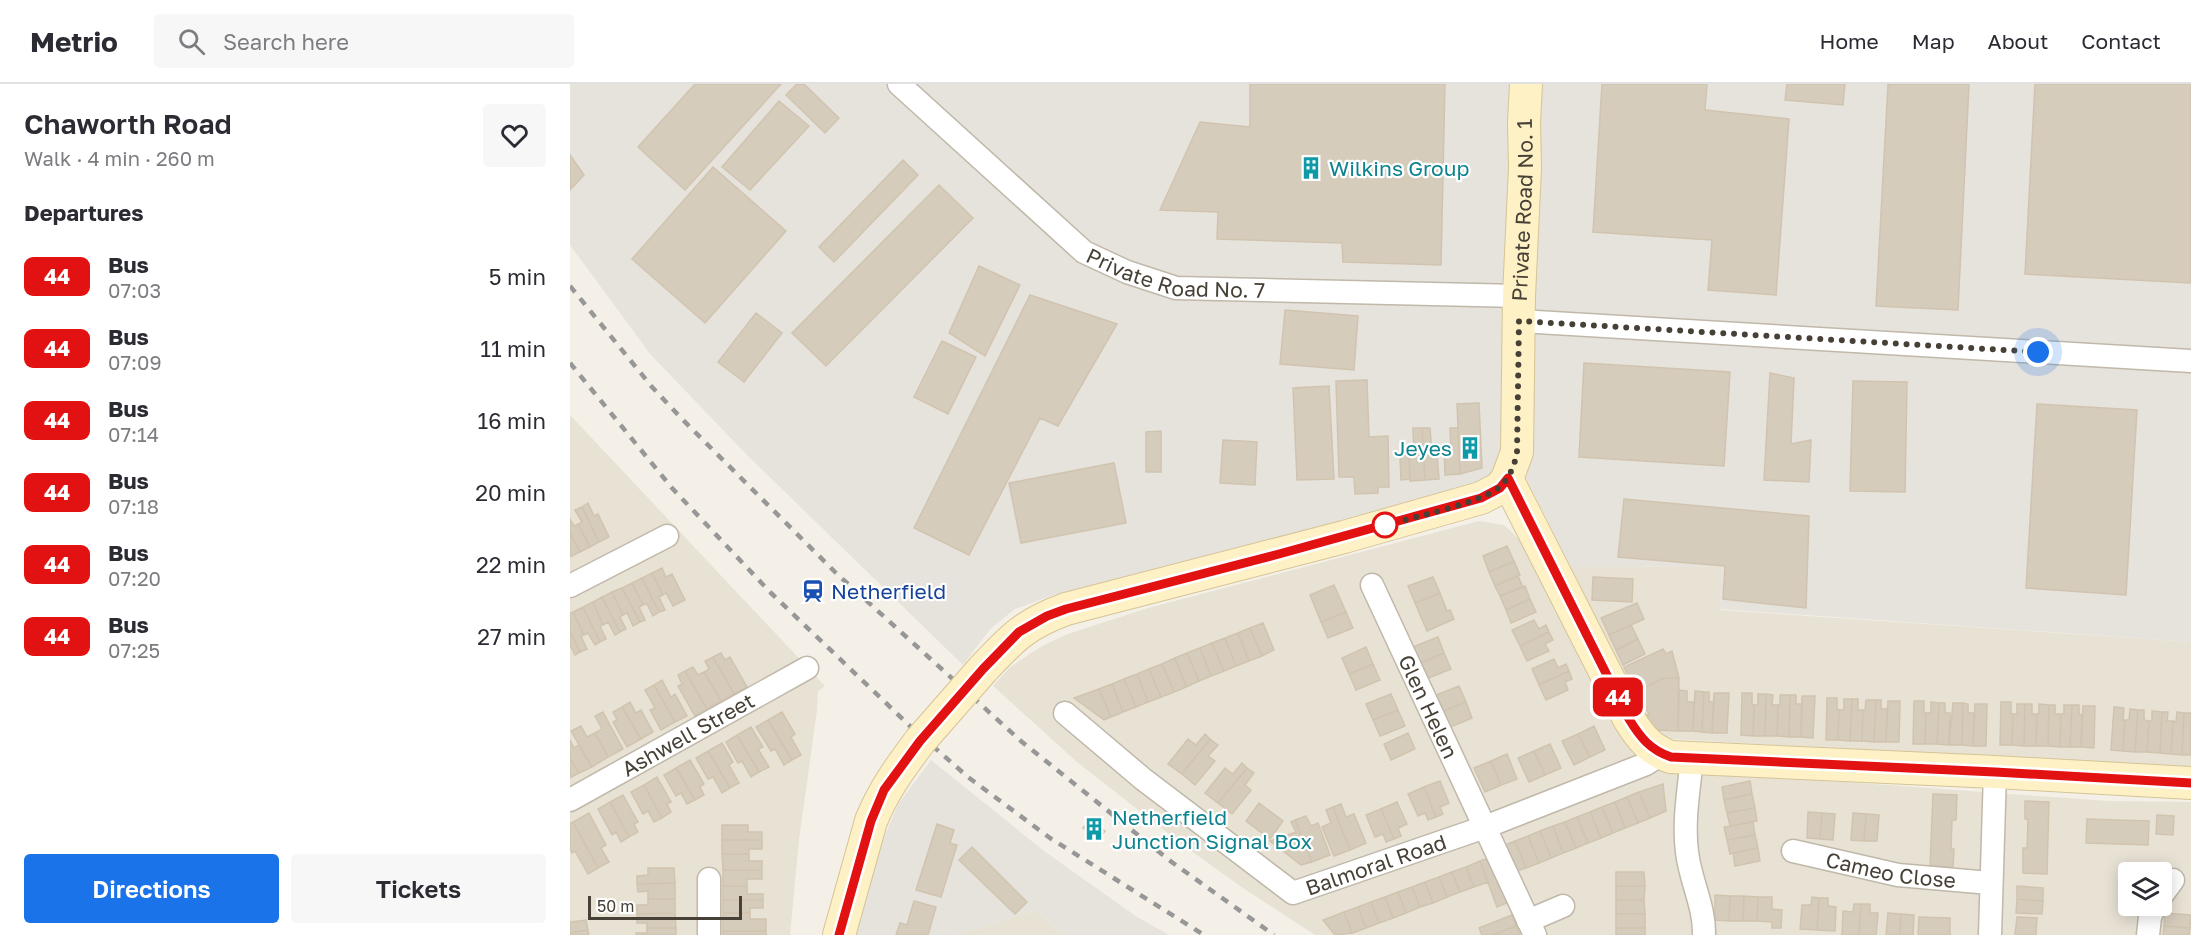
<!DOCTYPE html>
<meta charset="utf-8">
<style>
body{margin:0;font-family:"Golos Text",sans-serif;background:#f7f7f7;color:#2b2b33;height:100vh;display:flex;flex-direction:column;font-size:22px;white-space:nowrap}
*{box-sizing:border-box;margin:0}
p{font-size:20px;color:#7c7c81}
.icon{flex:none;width:33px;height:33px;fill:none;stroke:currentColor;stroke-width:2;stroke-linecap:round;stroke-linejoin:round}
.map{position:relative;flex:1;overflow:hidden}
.details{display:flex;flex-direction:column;background:#fff;width:570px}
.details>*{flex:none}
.badge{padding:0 12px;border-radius:9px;font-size:21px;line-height:39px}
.fabs{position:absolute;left:1548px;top:778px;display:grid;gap:12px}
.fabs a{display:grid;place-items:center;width:54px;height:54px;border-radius:6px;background:#fff;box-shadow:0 3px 15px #0003;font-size:30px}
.scale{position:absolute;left:18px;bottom:15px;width:154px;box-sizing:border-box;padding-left:6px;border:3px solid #474036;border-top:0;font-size:16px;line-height:21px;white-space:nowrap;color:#474036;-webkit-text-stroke:4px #fff;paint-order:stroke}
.you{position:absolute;width:30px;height:30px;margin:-15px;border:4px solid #fff;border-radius:50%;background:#1a73e8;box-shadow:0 0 0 9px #1a73e833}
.map>.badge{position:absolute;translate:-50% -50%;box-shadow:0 0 0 3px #fff}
h2{padding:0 24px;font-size:22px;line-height:54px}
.round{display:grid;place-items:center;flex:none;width:63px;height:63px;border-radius:6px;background:#f7f7f7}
.head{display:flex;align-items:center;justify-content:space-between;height:102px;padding:0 24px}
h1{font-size:28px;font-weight:600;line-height:45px}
.button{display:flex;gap:12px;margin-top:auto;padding:12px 24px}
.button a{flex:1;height:69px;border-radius:6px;background:#1a73e8;color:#fff;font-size:24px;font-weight:600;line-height:69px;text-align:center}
.button a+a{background:#f7f7f7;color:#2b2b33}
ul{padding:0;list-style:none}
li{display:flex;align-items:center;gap:18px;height:72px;padding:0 24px}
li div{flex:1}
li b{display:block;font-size:22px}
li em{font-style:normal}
li .badge{min-width:66px;font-weight:700;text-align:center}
header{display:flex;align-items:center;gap:36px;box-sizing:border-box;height:84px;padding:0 30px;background:#fff;border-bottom:2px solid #e1e1e2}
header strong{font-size:28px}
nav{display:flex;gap:33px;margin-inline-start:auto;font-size:21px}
.search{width:420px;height:54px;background:#f7f7f7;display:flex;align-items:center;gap:15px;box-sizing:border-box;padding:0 21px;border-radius:6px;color:#7c7c81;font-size:22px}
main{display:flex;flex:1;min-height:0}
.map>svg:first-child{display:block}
</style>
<header>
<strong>Metrio</strong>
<div class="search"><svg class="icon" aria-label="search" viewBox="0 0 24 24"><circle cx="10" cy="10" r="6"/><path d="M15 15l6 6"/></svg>Search here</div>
<nav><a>Home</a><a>Map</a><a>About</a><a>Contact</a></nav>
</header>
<main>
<section class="details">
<div class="head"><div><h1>Chaworth Road</h1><p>Walk · 4 min · 260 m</p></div><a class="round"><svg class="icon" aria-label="heart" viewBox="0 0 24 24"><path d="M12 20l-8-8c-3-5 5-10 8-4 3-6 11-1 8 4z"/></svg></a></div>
<h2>Departures</h2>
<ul>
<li><span class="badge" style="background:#e21212;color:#fff">44</span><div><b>Bus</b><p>07:03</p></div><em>5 min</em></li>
<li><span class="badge" style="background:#e21212;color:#fff">44</span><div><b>Bus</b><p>07:09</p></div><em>11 min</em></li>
<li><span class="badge" style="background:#e21212;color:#fff">44</span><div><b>Bus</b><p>07:14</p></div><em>16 min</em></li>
<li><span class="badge" style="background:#e21212;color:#fff">44</span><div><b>Bus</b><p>07:18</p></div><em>20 min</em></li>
<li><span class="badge" style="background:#e21212;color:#fff">44</span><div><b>Bus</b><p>07:20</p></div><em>22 min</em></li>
<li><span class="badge" style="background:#e21212;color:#fff">44</span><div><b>Bus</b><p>07:25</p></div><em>27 min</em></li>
</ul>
<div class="button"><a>Directions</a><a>Tickets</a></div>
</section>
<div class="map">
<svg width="1621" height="851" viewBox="0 0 1621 851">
<rect width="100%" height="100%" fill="#f4f0e7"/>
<path fill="#e8e2d5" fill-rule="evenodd" d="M0,331L255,602L248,607L247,626L229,756L220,851H0Z
M909,437L934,441L951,457L969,489L1031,615L1056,659L1067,672L1179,691L1538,717L1621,718V851H745L670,802L617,764L507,678L423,602L439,584L472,562L498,550L578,524ZM1558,789H1592V822H1558Z
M1152,482L1150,526L1621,558V685L1102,655L1089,651L1078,642L1001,483Z
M467,826L492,851H386Z"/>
<path fill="#e6e2dc" d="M0,0H1621V558L1150,525L1151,482L1001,483L956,394L486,510L445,525L420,545L393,581L177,371L81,271L0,161Z
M361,676L474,767L567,833L599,851H492L467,826L386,851H286L311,760L329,719Z"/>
<path fill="#d6ccbc" stroke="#d1c4af" stroke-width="1.5" d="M125,0H211L115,106L68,63Z
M227,0H234L269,34L255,49L216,11Z
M680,0H875L871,181L773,178L772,159L647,155L648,128L590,126L630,38L680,43Z
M1032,0H1137L1135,26L1219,35L1206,211L1138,206L1142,156L1023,148Z
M1217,0H1275L1273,21L1215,16Z
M1318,0H1399L1388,226L1306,222Z
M1465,0H1621V199L1455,190Z
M209,17L239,42L180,106L152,83Z
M0,71L14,91L0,106Z
M333,76L348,91L264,178L249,163Z
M143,83L216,147L135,239L62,175Z
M369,101L403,134L256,282L222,249Z
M409,182L450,201L415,272L379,249Z
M460,211L547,240L488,342L470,334L399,471L344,444Z
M715,226L788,232L784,286L710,280Z
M186,229L212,249L174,298L148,278Z
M372,257L406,273L378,330L344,313Z
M1014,279L1160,288L1154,382L1009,373Z
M1200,289L1224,294L1221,360L1241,356L1239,398L1194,396Z
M797,296L799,353L818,352L819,403H808V409L785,410L784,393H769L766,297Z
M1283,297L1337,298L1335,408L1280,407Z
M759,302L764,395L727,396L723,304Z
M909,319L912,384L890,390L887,320Z
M1467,320L1567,326L1556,511L1456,504Z
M843,344H852L855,396L840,397L839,371H844Z
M852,344H860L862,370H867L869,395L855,396Z
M880,344H888L890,390L875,391L874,365H881Z
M591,347V388H576V348Z
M653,356L687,358L685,401L650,399Z
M839,371L840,395L831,396L830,372Z
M544,379L556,439L451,459L439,399Z
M1054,415L1239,432L1236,524L1153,515L1155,482L1048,473Z
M18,419L24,432L28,430L39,453L29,458L12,423Z
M12,423L29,458L20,463L8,440L12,438L5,426Z
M0,435L4,442L8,440L20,463L10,468L0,449Z
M0,449L10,468L0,473Z
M937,462L944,477L919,488L913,472Z
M944,477L950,491L925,502L919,488Z
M92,484L96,493L102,490L115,516L103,522L96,509L93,511L82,489Z
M82,489L93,511L89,513L95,526L89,528L72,494Z
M948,492L953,503L930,512L925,502Z
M863,493L870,509L845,519L838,502Z
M1023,493L1063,495L1062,518L1022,516Z
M72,494L89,528L83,532L77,520L73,521L62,499Z
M62,499L73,521L69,523L75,536L70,538L52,504Z
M764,501L776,528L751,538L740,511Z
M955,502L960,515L936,526L930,512Z
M52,504L70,538L63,542L57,529L53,531L42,508Z
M42,508L53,531L50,533L56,545L50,548L32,513Z
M870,509L877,527L880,526L884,535L857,547L845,519Z
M32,513L50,548L45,551L38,538L33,541L23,518Z
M960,515L966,528L941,539L936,526Z
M23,518L33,541L30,542L36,555L30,558L13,523Z
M1067,519L1074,535L1039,551L1031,534Z
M13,523L30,558L25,561L18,549L14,551L3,528Z
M3,528L14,551L11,552L17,565L10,568L0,547V529Z
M776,528L783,544L758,554L751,538Z
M964,536L969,545L976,541L979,548L950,562L942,546Z
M693,539L704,566L692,572L680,544Z
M1061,541L1068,555L1046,566L1039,551Z
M680,544L692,572L679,577L668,549Z
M0,547L10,568L5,571L0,561Z
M979,548L983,556L975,560L979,567L957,577L950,562Z
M668,549L679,577L666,582L655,554Z
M868,553L874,569L850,579L843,563Z
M655,554L666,582L654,587L642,559Z
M1068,555L1075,570L1053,581L1046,566Z
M642,559L654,587L641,592L630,564Z
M796,563L803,580L779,590L772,574Z
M630,564L641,592L629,597L617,569Z
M1093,565L1096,570L1102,567L1109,594H1094L1065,608L1054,583Z
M151,569L155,576L160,573L177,603L164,610L143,573Z
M617,569L629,597L616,603L605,574Z
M874,569L881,585L856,595L850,579Z
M143,573L164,610L151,617L134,588L139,585L135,577Z
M605,574L616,603L604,608L592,580Z
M984,575L988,584L996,580L999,587L969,601L962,585Z
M592,580L604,608L591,613L579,585Z
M803,580L810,596L786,606L779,590Z
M123,583L128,591L134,588L151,617L137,625L115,587Z
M579,585L591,613L578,618L567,590Z
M115,587L137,625L125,632L108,602L112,600L108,591Z
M999,587L1002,595L995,598L998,606L976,616L969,601Z
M567,590L578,618L566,623L554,595Z
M1094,594H1109L1108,647L1086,646L1080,641L1077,631H1079L1069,606Z
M554,595L566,623L553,628L542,600Z
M92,596L101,613L105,610L117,632L105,638L84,601Z
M542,600L553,628L541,633L529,605Z
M84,601L105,638L91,646L80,626L85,624L75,606Z
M889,602L896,618L871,628L864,612Z
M529,605L541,633L534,636L504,614Z
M1109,606L1117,607V618H1124L1123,647H1108Z
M1125,607L1134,608L1132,648L1123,647Z
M1134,608H1139V618H1144L1142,649L1132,648Z
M1144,609H1159L1157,649H1142Z
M1172,609H1182V620L1184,621L1183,652L1171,651Z
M821,610L828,626L803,636L796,620Z
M1188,610H1196L1195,652H1183L1184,621H1188Z
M1196,610L1203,611L1202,621H1208L1207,652H1195Z
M1210,611H1220L1219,653L1207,652L1208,621H1210Z
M1220,611H1226V620H1232L1231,653H1219Z
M1232,612H1245L1243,654L1231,653Z
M1257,614H1267V625L1269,626L1268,656H1256Z
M1274,615H1282L1280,657L1268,656L1269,626H1274Z
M1282,615H1288V626H1293L1292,657H1280Z
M1296,616H1306L1304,658L1292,657L1293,626H1295Z
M1306,616H1311V625H1317L1316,658H1304Z
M1318,617H1330L1329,658H1316Z
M1344,617H1354V629H1356L1355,660H1343Z
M60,618L66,629L71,626L83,648L71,655L52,623Z
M896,618L902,634L878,644L871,628Z
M1361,618L1369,619L1367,660H1355L1356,629H1361Z
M1431,618H1441V630H1443L1442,661H1430Z
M1369,619H1375V629H1380L1379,661L1367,660Z
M1383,619H1393L1392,661H1379Z
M1393,619L1398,620V629H1404L1403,662L1392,661Z
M1405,620H1417L1416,662H1403Z
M1447,620H1455L1454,662L1442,661L1443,630H1447Z
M1455,620H1462V630H1467L1466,662H1454Z
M1469,620L1479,621L1478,662H1466L1467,630H1469Z
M1479,621H1485V630H1491L1490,663L1478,662Z
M1494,621H1502L1500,663H1490L1491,630H1494Z
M1502,621H1509V630L1512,631L1511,663H1500Z
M1513,622H1525L1524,664L1511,663Z
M52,623L71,655L57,663L43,638L47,636L43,628Z
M1544,623L1554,624L1553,636H1555L1553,667L1541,666Z
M1560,625L1568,626L1565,668L1553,667L1555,636H1559Z
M828,626L835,642L810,652L803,636Z
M1568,626H1574V636L1579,637L1577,668H1565Z
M1582,627L1592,628L1590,669L1577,668L1579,637H1582Z
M33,628L53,665L38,673L25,649L32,645L25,632Z
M212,628L225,650L221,653L231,671L222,676L198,636Z
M1592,628H1598L1597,637H1603L1601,670L1590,669Z
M1607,628L1614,629L1612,671L1601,670L1603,637L1606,638Z
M1614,629H1621V671H1612Z
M198,636L222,676L214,681L205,665L201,667L186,643Z
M11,642L17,653L25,649L38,673L22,683L1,647Z
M1024,642L1035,666L1020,673L1008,650Z
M181,643L193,663L188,665L199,683L189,688L167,651Z
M838,649L845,665L821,676L814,660Z
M635,650L640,655L612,690L598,680L618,655L626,661Z
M1008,650L1020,673L1004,681L992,657Z
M167,651L189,688L181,693L172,677L168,679L156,658Z
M640,655L648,661L638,672L645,677L625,701L612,690Z
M0,656L4,664L9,661L22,683L9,689L0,674Z
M152,659L163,678L159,681L169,699L160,704L138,667Z
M980,660L991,684L975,691L964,667Z
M138,667L160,704L152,709L143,693L138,695L126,674Z
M964,667L975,691L959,698L948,674Z
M937,670L947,695L931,701L921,677Z
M0,674L9,689L0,694Z
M120,676L134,700L130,703L134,711L125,716L106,684Z
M921,677L931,701L915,708L904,684Z
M672,679L677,684L648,719L635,709L655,684L663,690Z
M106,684L125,716L117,720L111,709L106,712L94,691Z
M677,684L684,689L675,701L681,706L662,730L648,719Z
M87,693L101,718L97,720L101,728L92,734L74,701Z
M870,697L879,719L870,723L873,730L866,733L854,703Z
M1180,697L1182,710L1154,716L1152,703Z
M1093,700L1096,727L1080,734L1069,708Z
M74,701L92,734L84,738L78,727L73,730L61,708Z
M854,703L866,733L858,736L855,729L848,732L838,710Z
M1069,708L1080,734L1068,739L1057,713Z
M1182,710L1185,724L1157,729L1154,716Z
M1363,710L1387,711L1386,736H1382L1381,765H1384L1383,783L1360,782Z
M53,711L68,738L64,740L68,748L59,753L40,718Z
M1057,713L1068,739L1055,744L1045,718Z
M1455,717L1479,718L1477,790L1453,789V764H1457L1458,735H1455Z
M40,718L59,753L51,758L46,748L42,751L28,725Z
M827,718L837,740L828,744L831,752L824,755L811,725Z
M1045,718L1055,744L1043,749L1032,723Z
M689,719L713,737L700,755L676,737Z
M771,720L776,733L784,730L796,759L780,766L763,723Z
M763,723L780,766L764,772L752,743L761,739L756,726Z
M1032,723L1043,749L1031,754L1020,728Z
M1185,724L1187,737L1160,742L1157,729Z
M811,725L824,755L816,758L813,750L805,753L796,731Z
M1020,728L1031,754L1018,759L1007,733Z
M1238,728L1252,729L1250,755L1237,754Z
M19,729L36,761L31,764L39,778L28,784L3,738Z
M1252,729L1265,730L1263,756L1250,755Z
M1283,729L1296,730L1294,757L1281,756Z
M1296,730L1309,731L1307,757H1294Z
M1587,731L1604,732L1603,751L1586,750Z
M736,732L741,742L748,739L760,771L742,778L725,736Z
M1007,733L1018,759L1006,764L995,738Z
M520,735L535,747L528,756L513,744Z
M1517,735L1579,737L1578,761L1516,759Z
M725,736L742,778L731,781L700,757L726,748L721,738Z
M3,738L28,784L18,790L5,767L2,769L0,764V739Z
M995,738L1006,764L993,769L983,742Z
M1183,738L1185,751L1157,756L1154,743Z
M367,740L384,746L380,759L387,761L371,813L346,806Z
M152,741H178V748H192V756H152Z
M983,742L993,769L981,774L970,747Z
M970,747L981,774L969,779L958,752Z
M1185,751L1188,764L1160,770L1157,756Z
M958,752L969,779L956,784L945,757Z
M152,756H192V765H179V770H152Z
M945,757L956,784L944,788L933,762Z
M402,763L457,818L445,830L389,776Z
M1188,764L1190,777L1165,782L1163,769Z
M152,770H179V777H192V786H153Z
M922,773L939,818L927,823L910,777Z
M910,777L918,798L904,803L896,783Z
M896,783L904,803L890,808L882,788Z
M78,784H104L105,799L67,800V792L78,791Z
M153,786H192V795H177V802H153Z
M882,788L890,808L877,813L869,793Z
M1046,788H1074L1075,802H1046Z
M869,793L877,813L863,819L855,798Z
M855,798L863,819L850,823L842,803Z
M105,799V815H78V807L68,808L67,800Z
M153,802H177V810H193V816H153Z
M1046,802H1075L1074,816H1046Z
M1447,802L1473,804V817L1447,815Z
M842,803L850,823L836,829L828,808Z
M828,808L836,829L823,834L815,813Z
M1145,811L1160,812L1159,837L1145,836Z
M1160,812H1174L1173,837H1159Z
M1174,812L1188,813L1187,837H1173Z
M815,813L823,834L809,839L801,818Z
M1188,813H1202V825L1212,826L1211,844H1202V838L1187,837Z
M1242,813L1249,814L1247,846L1230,845L1232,821H1241Z
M1249,814H1258V822L1266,823L1265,847L1247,846Z
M78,815H105V829L67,830V821H78Z
M1447,815L1473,817L1472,830L1446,829Z
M153,816H193V824H180V829H153Z
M1046,816H1074L1075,830H1046Z
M344,817L366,823L358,851H326L330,839L337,841Z
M801,818L809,839L796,844L788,823Z
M1284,820H1291L1289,851H1272L1273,827L1283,828Z
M1291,820H1300V829H1308L1306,851H1289Z
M788,823L796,844L782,849L774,828Z
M774,828L782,849L765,851L753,836Z
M105,829L106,844H77V839H67V830Z
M153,829H180V835H196V847H153Z
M1318,829L1331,830L1330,851H1316Z
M1595,829L1621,831L1620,844L1594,842Z
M1046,830H1075V844H1046Z
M1331,830L1344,831L1343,851H1330Z
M942,831L946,842L922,851H912L909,844Z
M1349,833L1380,834V851H1348Z
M1447,833L1467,834L1466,851H1445Z
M16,836L18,846L0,849V838Z
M946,842L950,851H922Z
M1594,842L1620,844L1619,851H1593Z
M77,844H106V851H66V849H77Z
M1046,844H1075V851H1046Z
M18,846L19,851H0V849Z
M153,847H196V851H153Z"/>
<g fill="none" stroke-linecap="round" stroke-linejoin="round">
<g stroke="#c0b8a9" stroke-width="25">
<g id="street">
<path id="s1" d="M329,0L514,168L557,188L606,204L949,212"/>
<path d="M949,237L1621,277"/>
<path id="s2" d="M802,501L965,851"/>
<path d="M0,502L97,452"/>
<path id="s3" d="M495,629L573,695L723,809L915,743L1076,680L1092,670"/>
<path d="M1122,674C1119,705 1113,737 1117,768C1120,796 1135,823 1134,851"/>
<path id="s4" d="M0,716L237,584"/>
<path id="s5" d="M1223,767L1328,791L1420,799"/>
<path d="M139,795V851"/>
<path d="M1592,811L1603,796"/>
<path d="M958,837L993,822"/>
<path d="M1420,851L1425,688"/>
<path d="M1578,851L1580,833L1585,822"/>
</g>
</g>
<g stroke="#d5c496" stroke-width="34">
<g id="secondary">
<path d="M937,395L1059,635C1070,653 1080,666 1101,673L1425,688L1621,699"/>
<path id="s6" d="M413,585C442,554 455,540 496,525L774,453L911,414L930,404L937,395L947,368L949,212L955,84L954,39L956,0"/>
<path d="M269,851L301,737C314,705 330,684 350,657"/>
</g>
</g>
<use href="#street" stroke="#fff" stroke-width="22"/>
<use href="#secondary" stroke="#fff1c6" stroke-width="32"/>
<path stroke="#979797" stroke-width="4.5" stroke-dasharray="8 8" stroke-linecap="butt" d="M0,202L82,303L112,335L266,489L452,658L603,779L704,851
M0,279L102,404L201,509L340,642L398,693L480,754L634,851"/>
<g stroke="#d5c496" stroke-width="34" stroke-linecap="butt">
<path id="secondary-bridge" d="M350,657L413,585"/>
</g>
<use href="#secondary-bridge" stroke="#fff1c6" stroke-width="32"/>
</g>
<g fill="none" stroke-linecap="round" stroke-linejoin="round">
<g stroke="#fff" stroke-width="14">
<path id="line" d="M269,851L301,737L314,706L350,657L413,585L449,548L477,532L496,525L709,470L911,414L930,404L938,394L1059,635C1070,653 1080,666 1101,673L1425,688L1621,699"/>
</g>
<use href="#line" stroke="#e21212" stroke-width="9"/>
<path stroke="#474036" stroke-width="6" stroke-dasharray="0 10.8" d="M815,441C841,434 914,418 931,402C940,393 945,380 947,368L949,237L1468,268"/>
</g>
<defs>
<g id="building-bare" transform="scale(1.8)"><path d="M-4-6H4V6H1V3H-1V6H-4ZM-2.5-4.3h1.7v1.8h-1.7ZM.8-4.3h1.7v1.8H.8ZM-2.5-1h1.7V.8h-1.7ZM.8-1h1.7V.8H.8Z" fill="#0f9aa8" stroke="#fff" stroke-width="2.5" paint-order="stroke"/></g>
<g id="station-bare" transform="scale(1.8)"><path d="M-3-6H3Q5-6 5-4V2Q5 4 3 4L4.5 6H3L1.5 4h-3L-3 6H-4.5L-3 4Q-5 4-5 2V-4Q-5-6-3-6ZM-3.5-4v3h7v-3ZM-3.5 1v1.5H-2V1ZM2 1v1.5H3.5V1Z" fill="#1a4fb4" stroke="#fff" stroke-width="2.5" paint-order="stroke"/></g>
</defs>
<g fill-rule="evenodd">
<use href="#building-bare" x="741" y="84"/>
<use href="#building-bare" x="900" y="364"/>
<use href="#station-bare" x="243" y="507"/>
<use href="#building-bare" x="524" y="745"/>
</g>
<circle fill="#fff" stroke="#e21212" stroke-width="3" cx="815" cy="441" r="12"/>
<g text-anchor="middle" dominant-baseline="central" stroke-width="4.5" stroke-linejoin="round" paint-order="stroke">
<g font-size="21" fill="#0d838f" stroke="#fff" text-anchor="start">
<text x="759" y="84">Wilkins Group</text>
<text x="882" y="364" text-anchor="end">Jeyes</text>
<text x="542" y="733">Netherfield<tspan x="542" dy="24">Junction Signal Box</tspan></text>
</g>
<g font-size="21" fill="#474036" stroke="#fff">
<text stroke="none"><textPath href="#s6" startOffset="837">Private Road No. 1</textPath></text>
<text stroke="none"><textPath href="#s1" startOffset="346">Private Road No. 7</textPath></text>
<text stroke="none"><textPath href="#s2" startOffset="134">Glen Helen</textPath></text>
<text stroke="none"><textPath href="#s4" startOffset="135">Ashwell Street</textPath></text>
<text stroke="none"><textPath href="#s3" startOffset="378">Balmoral Road</textPath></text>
<text stroke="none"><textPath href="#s5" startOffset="100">Cameo Close</textPath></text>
</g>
<g font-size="21" fill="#164399" stroke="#fff" text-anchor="start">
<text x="261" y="507">Netherfield</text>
</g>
</g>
</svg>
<div class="fabs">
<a><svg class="icon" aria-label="layers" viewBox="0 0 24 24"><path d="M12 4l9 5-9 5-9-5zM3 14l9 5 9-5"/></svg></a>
</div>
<div class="scale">50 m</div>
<div class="you" style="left:1468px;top:268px"></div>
<b class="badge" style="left:1048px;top:613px;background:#e21212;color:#fff">44</b>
</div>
</main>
